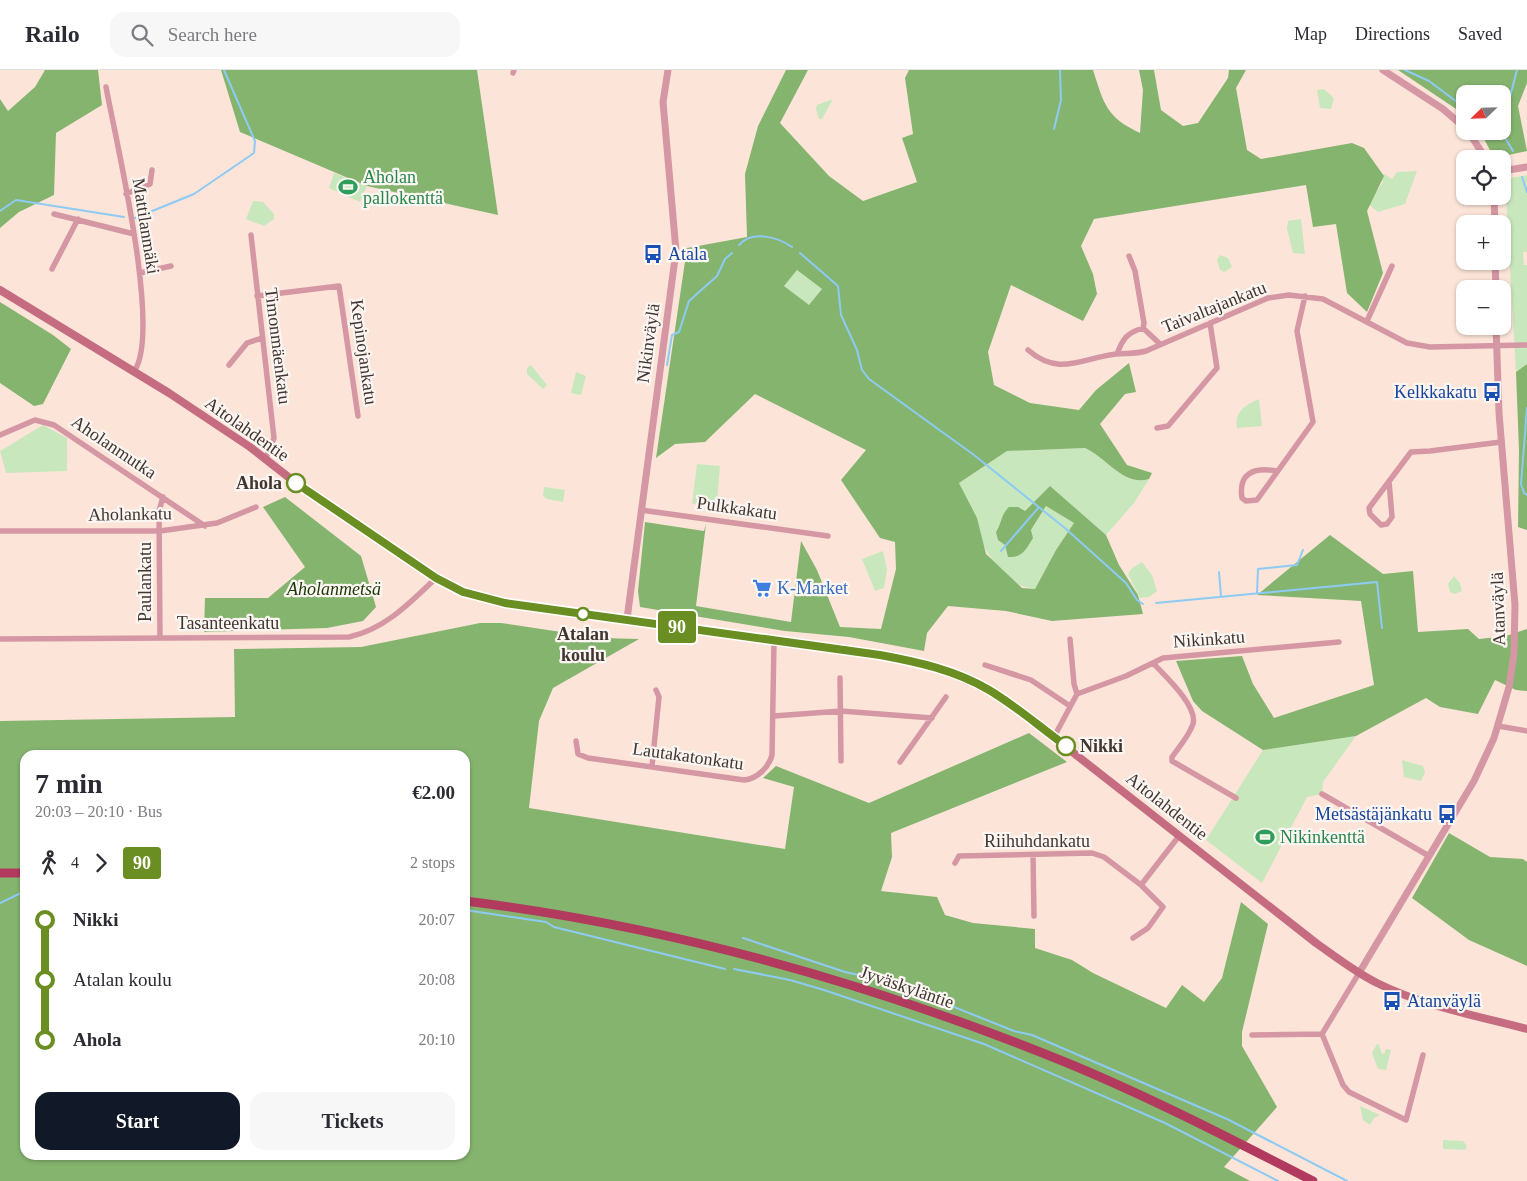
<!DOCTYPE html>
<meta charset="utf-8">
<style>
body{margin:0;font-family:Georgia,serif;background:#f7f7f7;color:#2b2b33;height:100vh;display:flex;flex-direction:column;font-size:19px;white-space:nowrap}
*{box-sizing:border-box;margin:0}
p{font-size:16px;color:#7c7c81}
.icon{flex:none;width:28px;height:28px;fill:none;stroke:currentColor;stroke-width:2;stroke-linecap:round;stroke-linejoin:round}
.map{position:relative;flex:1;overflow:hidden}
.panel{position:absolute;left:20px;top:680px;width:450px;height:410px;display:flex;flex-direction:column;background:#fff;border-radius:15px;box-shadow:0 1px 4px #0004}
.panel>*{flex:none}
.badge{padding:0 10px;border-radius:4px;font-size:18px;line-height:32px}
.needle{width:32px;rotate:247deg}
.fabs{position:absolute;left:1456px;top:15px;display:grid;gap:10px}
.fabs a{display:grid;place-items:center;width:55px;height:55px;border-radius:10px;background:#fff;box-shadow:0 1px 4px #0004;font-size:25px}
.map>.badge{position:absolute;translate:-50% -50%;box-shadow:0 0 0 2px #fff}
.legs{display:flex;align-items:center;gap:8px;height:55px;padding:0 15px;font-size:16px}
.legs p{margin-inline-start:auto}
.head{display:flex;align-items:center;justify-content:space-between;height:85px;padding:0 15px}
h1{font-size:28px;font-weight:600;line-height:38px}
.cta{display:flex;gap:10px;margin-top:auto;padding:10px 15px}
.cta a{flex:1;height:58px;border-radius:15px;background:#111827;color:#fff;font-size:20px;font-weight:600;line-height:58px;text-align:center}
.cta a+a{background:#f7f7f7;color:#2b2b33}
ul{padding:0 15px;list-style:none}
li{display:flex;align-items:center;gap:18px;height:60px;font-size:19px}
li i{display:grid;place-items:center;width:8px;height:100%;margin:0 6px;background:currentColor}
li i::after{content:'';width:12px;height:12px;margin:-6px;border:4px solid;border-radius:50%;background:#fff}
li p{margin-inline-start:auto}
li:first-child i{background:linear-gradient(#0000 50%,currentColor 0)}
li:last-child i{background:linear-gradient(currentColor 50%,#0000 0)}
header{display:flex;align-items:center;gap:30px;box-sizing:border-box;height:70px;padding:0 25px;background:#fff;border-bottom:1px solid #e1e1e2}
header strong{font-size:24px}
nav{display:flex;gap:28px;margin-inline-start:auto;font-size:18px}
.search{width:350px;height:45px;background:#f7f7f7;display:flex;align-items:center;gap:12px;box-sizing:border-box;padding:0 18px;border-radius:15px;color:#7c7c81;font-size:19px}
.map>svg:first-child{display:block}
</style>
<header>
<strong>Railo</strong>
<div class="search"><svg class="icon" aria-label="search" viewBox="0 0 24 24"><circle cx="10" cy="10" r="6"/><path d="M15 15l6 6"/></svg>Search here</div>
<nav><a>Map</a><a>Directions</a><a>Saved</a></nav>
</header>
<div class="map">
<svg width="1527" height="1111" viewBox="0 0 1527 1111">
<rect width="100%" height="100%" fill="#fce5d8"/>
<path fill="#c9e7bc" d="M1324,19L1334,28L1331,39L1320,38L1317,20Z
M833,29L822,49H819L816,39L817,35Z
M1417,101L1405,134L1378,142L1368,134L1383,112L1381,107L1384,104L1392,109L1397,102Z
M334,103L367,116L360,132L329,118Z
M1527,105V182H1523L1524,195H1527V294L1516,302L1505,109Z
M253,131L263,132L274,144V149L264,156L246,149Z
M1301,149L1305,184L1293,183L1287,159L1288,151Z
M1220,185L1228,188L1232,197L1224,202L1220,200L1217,190Z
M797,200L822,219L809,236L784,216Z
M531,295L547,315L543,319L527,304V298Z
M576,302L586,306L581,325L571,323Z
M1259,329L1262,356L1237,358C1234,341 1246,335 1259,329Z
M43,355L67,368V401L6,403L0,381Z
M1085,378C1106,387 1124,417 1149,409L1134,433L1106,465L1050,417L1025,441L1001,453L998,470L1005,475L1031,461L1046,436L1074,453L1056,480L1035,519C989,514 973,450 959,413L1007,381Z
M697,394L720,396L717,431L692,434Z
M544,417L565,420L563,432L547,429L543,426Z
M883,481L887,499L884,518L875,521L862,489Z
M1142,492L1152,505L1157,521L1149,527L1140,528L1128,504L1132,498Z
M1454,506L1460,513L1462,521L1455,524L1450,522L1448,514Z
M1356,666L1323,712L1322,724L1307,727L1262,813L1206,770L1263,680Z
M1402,690L1423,696L1425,702L1421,711L1404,707Z
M1377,974L1379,975L1382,984L1385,983L1386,979L1391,980L1386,1000L1378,999L1372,983Z
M1360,1036L1380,1045L1374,1048L1370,1055L1363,1050Z
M1443,1070L1463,1071L1467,1076L1465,1080L1443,1079Z"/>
<path fill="#85b46f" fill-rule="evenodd" d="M45,0H98L102,35L56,63L54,125L19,142L0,158V29L8,41L35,17Z
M221,0H477L498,145L367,116L240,62Z
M786,0H808L780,53L829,106L863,131L917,112L902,68L913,64L905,8L909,0H1093C1104,34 1106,47 1140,63L1143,20L1139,0H1154L1161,40L1183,56L1198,53L1228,8L1229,0H1246L1236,18L1247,80L1261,89L1352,73L1364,78L1384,106L1367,141L1383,203L1367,242L1347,223L1336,154L1313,157L1306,115L1094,149L1081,176L1093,204L1097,224L1083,251L1011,215L988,282L994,315L1030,333L1079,340L1096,320L1129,293L1136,322L1125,324L1100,354L1127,395L1152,403L1149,409C1124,417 1106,387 1085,378L1007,381L959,413L977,448L986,484L1022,518L1035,519L1056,480L1074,453L1046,436L1031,460L1033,468C1026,479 1023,488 1008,487L1005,475L998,470L996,462C1002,453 1001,444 1009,437H1018L1025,441L1050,416L1106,465L1119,495L1138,525L1143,544L1052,551L1006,541L948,536L927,563L924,581L849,567L785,561L640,537L638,521L645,452L704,461L706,454L696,536L791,552L801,471L817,500L840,557L881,559L896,499L895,472L880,468L841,410L866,380L755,324L705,372L675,374L656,388L687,178L747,167L745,104L758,56ZM797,200L822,219L809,235L784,216Z
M1398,0H1527V13L1518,36L1527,81L1494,88L1480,61H1502V24H1465V45Z
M0,232L53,265L71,279L43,334L34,336L0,313Z
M1527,294V460L1518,457L1519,380L1516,302Z
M285,427L361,486L376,537L363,551L327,558L204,562L205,528H268L305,497L263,437Z
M1330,465L1383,504L1413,501L1418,562L1468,559L1479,569L1506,566L1527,559V621L1516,620L1495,610L1478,644L1440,637L1426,628L1356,666L1263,680L1202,641L1193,631L1176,591L1242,586L1253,614L1274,648L1374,615L1361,531L1257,525Z
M480,553H501L601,568L639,569L553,618L539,651L529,738L785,779L794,717L763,708L776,696L869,733L1029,663L1067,692L891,763L892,787L881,821L937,827L945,845L973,853L1035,859V878L1072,890L1093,903L1166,938L1182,915L1204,932L1222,908L1241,832L1268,854L1242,962V976L1277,1037L1224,1097L1250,1111H0V651L235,647L234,579L361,577ZM25,685H465V1085H25Z
M1449,763L1490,787L1523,789L1527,792V896L1469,870L1412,828Z"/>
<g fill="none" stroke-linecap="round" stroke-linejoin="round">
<path stroke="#8dcbf4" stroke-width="2" d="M1405,0L1429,11L1465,38
M1502,57L1517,0
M1054,59L1061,30L1060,0
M1501,61L1513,81
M1522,107L1527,122
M0,141L16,130L124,147
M135,148L194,124L254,83L255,71L224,0
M739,175C752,160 778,167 792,177
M800,183L838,216L841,245L857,280L862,300L869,309L974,385L1066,459L1126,513L1137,530L1143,534
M667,295L672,265L679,262L689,231L717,206L725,189L732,183
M1527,338L1521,414L1524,423L1527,425
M1001,481L1039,437
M1219,502L1221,526
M1257,523L1258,499L1297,495L1303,480
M1156,533L1377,512L1382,558
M0,833L25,821
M465,840L546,852L554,857L725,899
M743,868L845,902L906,915L932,924L954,937L1014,961L1032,965L1227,1049L1347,1111
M734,899L790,910L824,920L984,974L1165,1053L1278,1111"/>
<path stroke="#d597a3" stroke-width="5.5" d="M513,3L514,0
M106,17C116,71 161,258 135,300
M126,124L150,114L152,100
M54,144L134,164
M251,165L274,368L266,388
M52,199L78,149
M140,203L171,196
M257,226L339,216L358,346
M1367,251L1392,196
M1143,258L1160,274
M1028,280C1059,307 1082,288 1116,284C1127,283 1136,284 1146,281L1268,228L1289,225L1323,229L1407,273L1430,277L1527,275
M1117,284C1123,268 1127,263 1143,258L1144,253L1135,201L1129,186
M229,295L247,273L262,268
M1157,358L1168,356L1217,298L1210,253
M0,365L35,350L54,355L205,456
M1277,401C1254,397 1238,403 1242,428L1246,431L1257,430L1313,352L1297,261L1305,226
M1389,411L1392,447L1387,454L1381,455L1370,444L1369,438L1411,382L1430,381L1501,372
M641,440L828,466
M0,461H160L217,453L256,437
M160,568L159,441L163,427
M0,569L349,567C385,559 410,533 436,508
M1070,569L1074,614L1077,624
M1153,593C1165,606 1198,636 1193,654C1189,666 1179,677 1172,687V691L1236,728
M985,595L1031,610L1070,636
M840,608L841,691
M774,646L841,641L932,648
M1498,656L1527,661
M1054,667L1077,624L1126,606L1163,588L1339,572
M576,671L578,684L588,688L744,710C757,709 769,697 772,685L774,571
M900,692L946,627
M652,696L659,627L656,620
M1322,724L1429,786
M1033,785L1034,846
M955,793L959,786L1092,783L1104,787L1141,815L1179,766
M1133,868L1148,858L1163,837L1141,815
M1359,903L1322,964L1343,1015L1349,1022L1406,1050L1423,985
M1252,965L1322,964"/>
<path stroke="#d597a3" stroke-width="7" d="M1383,0L1443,39L1465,58
M1468,61L1486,89
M1502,101L1527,97
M1494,126L1495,154
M1495,191L1496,219
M627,549L676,181L663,32L668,0
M1359,903L1474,711L1494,668L1509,617L1514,583L1515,535L1499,343L1496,256"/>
<path stroke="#c56c80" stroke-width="8" d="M0,220L169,323L250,377L296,413L436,508L463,521L505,533L895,588C939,597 978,611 1015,637L1316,873C1336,887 1355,902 1377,913C1423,936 1478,946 1527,959"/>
<path stroke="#b13a5e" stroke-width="9" d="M0,803H25
M465,831C671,856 873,914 1065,992C1150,1027 1231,1069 1313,1111"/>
</g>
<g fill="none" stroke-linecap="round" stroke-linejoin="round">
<g stroke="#fff" stroke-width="11">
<path id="line-1" d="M296,413L436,508L463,522L505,533L880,585C918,592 955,600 989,620C1016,636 1040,657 1066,676"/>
</g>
<use href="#line-1" stroke="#6b8e23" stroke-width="8"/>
</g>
<defs>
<g id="stadium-bare" transform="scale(1.5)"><path d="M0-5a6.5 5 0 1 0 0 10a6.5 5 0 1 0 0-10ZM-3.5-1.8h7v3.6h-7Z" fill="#2e9e5b" stroke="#fcf6f3" stroke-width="2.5" paint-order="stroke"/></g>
<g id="bus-bare" transform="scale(1.5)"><path d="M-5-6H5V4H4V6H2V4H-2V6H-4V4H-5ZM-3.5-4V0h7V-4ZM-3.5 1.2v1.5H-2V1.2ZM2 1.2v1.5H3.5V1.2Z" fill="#1a4fb4" stroke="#fcf6f3" stroke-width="2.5" paint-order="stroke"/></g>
<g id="supermarket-bare" transform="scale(1.5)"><path d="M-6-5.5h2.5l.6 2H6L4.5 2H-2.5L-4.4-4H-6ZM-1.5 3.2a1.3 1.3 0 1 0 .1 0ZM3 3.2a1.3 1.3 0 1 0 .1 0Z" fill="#3f7fe0" stroke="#fcf6f3" stroke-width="2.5" paint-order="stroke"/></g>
</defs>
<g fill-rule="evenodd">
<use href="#stadium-bare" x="348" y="117"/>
<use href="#bus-bare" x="653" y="184"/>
<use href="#bus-bare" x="1492" y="322"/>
<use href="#supermarket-bare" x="762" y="518"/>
<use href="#bus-bare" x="1447" y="744"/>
<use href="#stadium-bare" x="1265" y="767"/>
<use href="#bus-bare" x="1392" y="931"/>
</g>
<g fill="#fff" stroke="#6b8e23" stroke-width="2.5">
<circle cx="296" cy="413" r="9"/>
<circle cx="583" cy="544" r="6"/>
<circle cx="1066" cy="676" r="9"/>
</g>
<g text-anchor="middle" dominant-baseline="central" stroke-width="4.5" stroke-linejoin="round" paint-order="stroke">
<g font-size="18" fill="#27864d" stroke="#fcf6f3" text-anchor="start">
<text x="363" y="107">Aholan<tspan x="363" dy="21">pallokenttä</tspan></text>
<text x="1280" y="767">Nikinkenttä</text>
</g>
<g font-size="18" fill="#40352f" stroke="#fcf6f3">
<text transform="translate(146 156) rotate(81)">Mattilanmäki</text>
<text transform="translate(1214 237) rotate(-22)">Taivaltajankatu</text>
<text transform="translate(648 273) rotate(-82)">Nikinväylä</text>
<text transform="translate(278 276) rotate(83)">Timonmäenkatu</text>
<text transform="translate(364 282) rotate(82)">Kepinojankatu</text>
<text transform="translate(247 359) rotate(35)">Aitolahdentie</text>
<text transform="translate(114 377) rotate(34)">Aholanmutka</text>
<text transform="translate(737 438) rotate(8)">Pulkkakatu</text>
<text transform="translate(130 444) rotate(-1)">Aholankatu</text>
<text transform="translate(145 512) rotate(-90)">Paulankatu</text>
<text transform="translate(1498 539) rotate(-92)">Atanväylä</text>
<text x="228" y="553">Tasanteenkatu</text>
<text transform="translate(1209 569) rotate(-4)">Nikinkatu</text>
<text transform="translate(688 686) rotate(8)">Lautakatonkatu</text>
<text transform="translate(1167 736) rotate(38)">Aitolahdentie</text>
<text x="1037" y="771">Riihuhdankatu</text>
<text transform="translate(907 917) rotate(19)">Jyväskyläntie</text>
</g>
<g font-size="18" fill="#164399" stroke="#fcf6f3" text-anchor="start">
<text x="668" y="184">Atala</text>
<text x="1477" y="322" text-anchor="end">Kelkkakatu</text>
<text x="1432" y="744" text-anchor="end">Metsästäjänkatu</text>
<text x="1407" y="931">Atanväylä</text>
</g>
<g font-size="18" font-weight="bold" fill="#40352f" stroke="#fcf6f3" text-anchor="end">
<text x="282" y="413">Ahola</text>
<text x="583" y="564" text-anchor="middle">Atalan<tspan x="583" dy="21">koulu</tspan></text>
<text x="1080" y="676" text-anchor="start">Nikki</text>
</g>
<g font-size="18" fill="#366cbe" stroke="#fcf6f3" text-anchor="start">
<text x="777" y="518">K-Market</text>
</g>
<g font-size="18" font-style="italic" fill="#1b3907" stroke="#fcf6f3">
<text x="334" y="519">Aholanmetsä</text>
</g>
</g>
</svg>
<div class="fabs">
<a><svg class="needle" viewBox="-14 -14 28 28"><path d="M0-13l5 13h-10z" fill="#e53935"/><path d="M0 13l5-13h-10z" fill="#7c7c81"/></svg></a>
<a><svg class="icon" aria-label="locate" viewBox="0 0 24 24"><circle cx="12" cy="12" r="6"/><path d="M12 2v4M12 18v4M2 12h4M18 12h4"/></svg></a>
<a>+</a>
<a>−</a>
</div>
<b class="badge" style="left:677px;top:557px;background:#6b8e23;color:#fff">90</b>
<section class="panel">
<div class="head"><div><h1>7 min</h1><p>20:03 – 20:10 · Bus</p></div><b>€2.00</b></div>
<div class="legs"><svg class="icon" aria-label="walk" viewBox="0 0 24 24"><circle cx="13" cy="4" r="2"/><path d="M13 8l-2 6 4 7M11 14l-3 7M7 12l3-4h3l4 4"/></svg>4<svg class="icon" aria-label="forward" viewBox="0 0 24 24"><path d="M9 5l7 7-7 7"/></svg><b class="badge" style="background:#6b8e23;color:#fff">90</b><p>2 stops</p></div>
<ul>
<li><i style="color:#6b8e23"></i><b>Nikki</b><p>20:07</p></li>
<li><i style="color:#6b8e23"></i><span>Atalan koulu</span><p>20:08</p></li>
<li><i style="color:#6b8e23"></i><b>Ahola</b><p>20:10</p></li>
</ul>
<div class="cta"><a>Start</a><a>Tickets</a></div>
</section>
</div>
